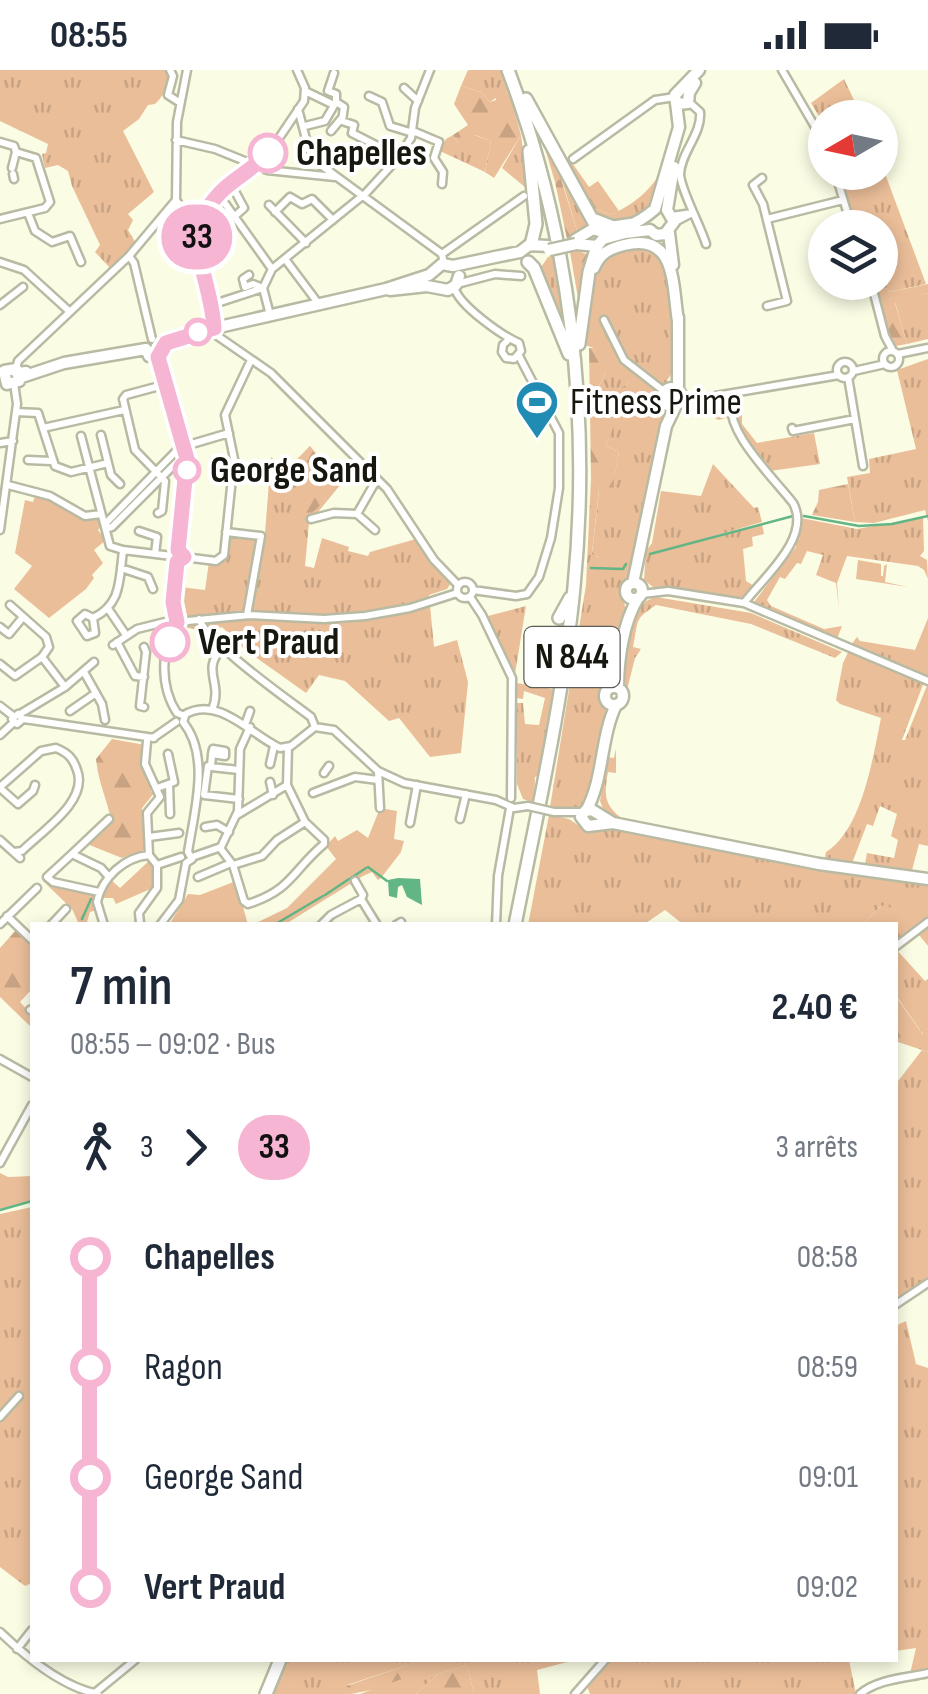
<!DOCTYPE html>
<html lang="fr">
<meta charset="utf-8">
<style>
body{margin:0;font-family:"Sofia Sans Condensed",sans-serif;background:#f6f6f7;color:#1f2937;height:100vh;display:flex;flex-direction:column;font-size:38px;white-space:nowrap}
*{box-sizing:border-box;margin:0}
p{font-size:32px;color:#747a83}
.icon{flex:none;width:55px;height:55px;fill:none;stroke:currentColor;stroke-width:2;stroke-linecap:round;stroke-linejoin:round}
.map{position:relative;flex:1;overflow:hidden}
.panel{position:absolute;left:30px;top:852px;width:868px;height:740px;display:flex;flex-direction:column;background:#fff;border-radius:0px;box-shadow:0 5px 15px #0003}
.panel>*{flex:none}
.badge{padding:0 20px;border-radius:32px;font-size:35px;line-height:65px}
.needle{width:65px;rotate:261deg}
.fabs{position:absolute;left:808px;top:30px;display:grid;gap:20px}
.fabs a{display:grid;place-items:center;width:90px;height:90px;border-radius:50%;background:#fff;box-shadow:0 5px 15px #0003;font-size:50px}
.map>.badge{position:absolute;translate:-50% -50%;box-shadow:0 0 0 5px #fff}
.legs{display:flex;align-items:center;gap:15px;height:110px;padding:0 40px;font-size:32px}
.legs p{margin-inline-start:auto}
.head{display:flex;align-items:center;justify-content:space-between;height:170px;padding:0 40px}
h1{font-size:55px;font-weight:600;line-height:75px}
ul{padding:0 40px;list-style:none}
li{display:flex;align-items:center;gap:35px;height:110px;font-size:38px}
li i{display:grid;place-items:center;width:15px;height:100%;margin:0 12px;background:currentColor}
li i::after{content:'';width:25px;height:25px;margin:-12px;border:8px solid;border-radius:50%;background:#fff}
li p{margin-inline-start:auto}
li:first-child i{background:linear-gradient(#0000 50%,currentColor 0)}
li:last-child i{background:linear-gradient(currentColor 50%,#0000 0)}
.status{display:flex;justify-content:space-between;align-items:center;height:70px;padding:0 50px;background:#fff;direction:ltr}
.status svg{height:28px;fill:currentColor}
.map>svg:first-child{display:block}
</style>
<div class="status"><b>08:55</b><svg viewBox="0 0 49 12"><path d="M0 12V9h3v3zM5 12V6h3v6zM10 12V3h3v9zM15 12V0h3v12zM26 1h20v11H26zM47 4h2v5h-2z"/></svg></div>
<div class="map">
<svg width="928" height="1624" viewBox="0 0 928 1624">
<defs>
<pattern id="grass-tufts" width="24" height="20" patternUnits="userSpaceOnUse" patternTransform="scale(2.5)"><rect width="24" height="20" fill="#eabe99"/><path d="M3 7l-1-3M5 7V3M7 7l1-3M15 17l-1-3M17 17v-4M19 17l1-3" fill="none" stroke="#c8a383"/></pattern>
<pattern id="forest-firs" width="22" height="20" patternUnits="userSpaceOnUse" patternTransform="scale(2.5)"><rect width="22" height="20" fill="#eabe99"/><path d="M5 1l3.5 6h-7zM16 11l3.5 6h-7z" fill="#c8a383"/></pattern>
</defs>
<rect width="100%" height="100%" fill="#fbfce4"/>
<path fill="url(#grass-tufts)" d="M0,0H169C172,13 164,25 155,34L148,35L139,49L123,61L154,122L128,144L133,150L128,160L137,175L111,199L95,182L100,175L72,116L68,101L58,95L45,98L42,84L46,83L48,74L0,51Z
M468,0H502L510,26L506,21L490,32L481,22L461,16Z
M844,9L862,47L825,48V56L811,33Z
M453,65L458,73L474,65L491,71L485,102L440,81L446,69Z
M521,65L528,117L526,118L502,98Z
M543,72L591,156L578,164L562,110L555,112Z
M880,90L926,214L889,222L883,206L880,207V158L856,157L837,103L880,102Z
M663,99L653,133L639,149L606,155L591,140L588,129L594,138L611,145C635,133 649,122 663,99Z
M646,175C685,202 667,260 673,301L660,322L664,343L641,461L631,505L622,516L626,545L614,604L602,622L606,642L590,721L583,737L575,740L550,737L586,515L591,408L599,419L592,483L598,487L619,382L606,376L629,313L601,330L598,318L606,302L595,288L594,278L585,275C584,256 589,192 606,182C616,177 635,177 646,175Z
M555,185L568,271L537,203L548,187Z
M928,223V269L907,274L895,232Z
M928,289V451L925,440L874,453L855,452L847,407L870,403L869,389L916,379L897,300Z
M742,331V354L757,373L814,363L820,394L770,401L737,359L732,346L719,350L686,337Z
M310,376L341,414L309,453L305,496L314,498L322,468L349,477L348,481L368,486L370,482L423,467L437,489L455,507L447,519L429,525L434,577L457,570L468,612L461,683L430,687L399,648L389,651L345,611L319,605L306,623L244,579L222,557L214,562L182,557L178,540L180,517L205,520L209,492L219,494L226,489L230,458L265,463L271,387L286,401Z
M713,394L754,438L758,437L762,452L649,485L762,454L764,464L752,467L753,476L743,479L746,511L754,516L744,530L653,517L644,510L646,481L652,473L661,421L701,426Z
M923,447L924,481L920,486L927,490L928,509L924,500L918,496L847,486L837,513L839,539L836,513L816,505L823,485L807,481L801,494L797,493L785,509L780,507L767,530L771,536L824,559L842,556L837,569L754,532L796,477L794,469H800L796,466L801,448L857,459Z
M858,490L881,494V506H883L884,496L887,494L885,512L908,517L856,509Z
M656,527L751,543L842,582L835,588L751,554L656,535C634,550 639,548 633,577L641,579L635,588L627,620C621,605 629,556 637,541C642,533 648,529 656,527Z
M526,536L515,604L488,546Z
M928,548V610L851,575L857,567L860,571L915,580Z
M850,578L924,612L902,670H905L928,613V776L919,774L911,804L864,799L867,783L894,788L898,770L891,766L897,744L880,736L873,756L867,754L851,796L824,793L826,782C862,760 873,687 881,648L840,634L836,630L843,593Z
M517,613L553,619L539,705L535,707L534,733L523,729L517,714V633H523L525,654L539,655L545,628L524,621L523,629L517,628Z
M616,679V703L608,702C604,725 604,734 621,748L619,752L605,744L600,731L607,687L614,688Z
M549,745L569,749L587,761L604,756L928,813V876L915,860L881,836L862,855H684L665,840L643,855H528Z
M895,878L925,911L928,909V963L924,966L895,924Z
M922,980L928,982V1216L901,1235L899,1230L895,1232V1015Z
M32,1137V1513L25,1516L0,1497V1144Z
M906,1251L916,1294L928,1298V1600L910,1604L916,1578L895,1581V1256Z
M287,1590L537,1592L575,1590L537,1600L540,1624H474L467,1595L436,1605L416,1624H360L394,1611L408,1595L347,1615L351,1624H274Z
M611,1590H849L856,1624H590L587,1616Z"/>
<path fill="url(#forest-firs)" d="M461,16L481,22L490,32L496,30L495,18L506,21L510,26L521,65L494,108L485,102L491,71L475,65L468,72L458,73L453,65L468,55L454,34Z
M568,87L589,117L598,111L619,141L611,145L594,138L565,92Z
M561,109L578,164L567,169L555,112Z
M575,180L589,185L579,234L570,182Z
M883,205L889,222L928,214V223L895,233L907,274L896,276L891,268L874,213L880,212Z
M589,278H594L596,288L605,289L606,302L598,318L601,329L631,312L606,376L619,382L599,487L592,484L599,420L591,408Z
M310,376L330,408L320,419L326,430L306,448L298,437L297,424L278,428V409Z
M848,414L855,452L812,445L818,432L819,420Z
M112,669L145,675C140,695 151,702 151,722L154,723L142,738L144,780L122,788L87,774L111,750C107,729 98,712 96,689Z
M887,835L915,860L895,875V855H862L881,836Z
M16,860L32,876V919L20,932L32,945V958L0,927V878Z
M895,925L923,965L928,963V982L895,971Z
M0,1371L32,1382V1398L18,1393L5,1412L0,1408Z
M408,1595L415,1597L417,1603L376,1619L351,1624L346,1616Z
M467,1595L474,1624H416L436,1605Z"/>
<path fill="#eabe99" d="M36,423L75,444L100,448L102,455L98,460L106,470L94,480L103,493L92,505L94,508L86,519L49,548L14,519L32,496L15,483L25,430L33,432Z
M380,738L397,741L394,769L404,771L401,782L381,808L378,810L372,802L363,806L284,855H252L287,838L336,789L326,776L335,766L338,771L357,760L368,768Z
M151,789L155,794V817L116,834L113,828H100L97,840L90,842L86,855L78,852L72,839L43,811L49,809L100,824L110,809L120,818Z
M236,811L248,855H169L188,824L200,825Z
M0,1103L8,1107L32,1106V1130L0,1139Z"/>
<path fill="#62b585" d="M398,808L420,809L422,835L407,827L402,815L398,817L397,828L389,826L388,810Z"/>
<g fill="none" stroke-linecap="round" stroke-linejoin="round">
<path stroke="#62b585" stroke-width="2.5" d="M804,446L859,456L892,454L928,446
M650,484L793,446
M591,498L623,499L626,494
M368,797L387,811
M351,808L366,798
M325,825L349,809
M82,849L91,829
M81,854V855
M274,855L323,826
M0,1140L32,1131"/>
<g stroke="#b9baa3" stroke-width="11">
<path id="minor" d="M170,0L173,6L168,25L179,32
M782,0L825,74
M334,3L328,21L336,24V31
M404,18L418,31
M305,21L334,35
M369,26L382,32L390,56L413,63
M689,32L700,42C702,64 681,82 680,104C680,118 701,157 706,174
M298,39L309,80L318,93L442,184L444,194
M305,56L325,51L336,32L344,37L342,51L354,55L352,63L399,87
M331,61L341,49
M413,61L439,72L434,88L443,102L442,114
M176,70L215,79L267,100L335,107
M0,72L14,76L16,82L36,88L50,132L45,138L0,149
M573,89L655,30L675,27
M12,98L16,82
M835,102L852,158
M13,104L14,109
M762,108L753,115L763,134L787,231L767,236
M231,114L244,138L235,146
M219,125L272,199
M176,130L191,151L200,154L199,160H195L194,154
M269,135L306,173
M275,142L290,127L302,134L312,129L333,150
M28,143L35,161L52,172L70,166L81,192
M672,146L692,143L675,152
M767,149L843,130
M200,154L222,122L259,93L273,77L304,31L305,18L297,0
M197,160V176L216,265L271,303L387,419L434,490L458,515
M442,184L524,126
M129,186L134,193L152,269
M285,189L318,233
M0,192L24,200L70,242
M249,205L243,209L245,217L253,214L263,218
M871,212L885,266L893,281
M457,214L495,204L521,206
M454,217C459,236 503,266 519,273L521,281L514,289L506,288L502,282L503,275L508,270
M263,218L270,245
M0,235L23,217
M211,235L263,218L272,199L366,123L399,87L411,68L415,38L430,0
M604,250L624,290L665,322
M883 289a8 8 0 1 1 16 0a8 8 0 1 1-16 0Z
M898,284L928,278
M159,287L187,389L179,480L184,487L177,492
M837 300a8 8 0 1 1 16 0a8 8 0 1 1-16 0Z
M16,299L18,291L129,186L176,130L177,52L187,0
M854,301L885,294
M848,307L863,396
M733,324C719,357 773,407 793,433C812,467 764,507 744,533
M680,332L839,305
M16,342L38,343L55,396L71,402L108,393
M43,358L124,340
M792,358L793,361L855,349
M101,365L111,405L120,414
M81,366L110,476L123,480L172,486
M0,373L13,371
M185,376L229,363
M28,390L51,391
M8,415L50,426L85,446L101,444
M158,443L162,441L165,411L135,380L123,329L126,325L167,314
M357,444L375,460
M311,449L334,443L357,444L377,409
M106,457L107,452L184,373
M106,459L112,457L186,383
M0,460L17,334L14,313
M139,461L157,467L155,484
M226,462L261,466L247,545
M184,487L216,491L224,485L234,389L225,345L251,290
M121,498L148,507L153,519
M457 520a8 8 0 1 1 16 0a8 8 0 1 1-16 0Z
M473,520L516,526L527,524L539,507L551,468L559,418V363L519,286
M642,524L668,521L744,533L928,611
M470,527L482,545L512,608L511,728
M10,535L46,567L49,577L42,587L65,617
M109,540L126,565
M93,548L95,563L87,566L77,551L85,544L93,548C122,534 119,510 123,481
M199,549C209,574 286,628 311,647L315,657
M177,552L250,545L324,549L365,546L410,538L457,523
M177,552L173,531L177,492L172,486L179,480
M0,557L9,564L23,547
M117,572L135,606L144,607
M113,575L137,559L165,552
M144,577L146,582L140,636L144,637
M0,594L15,606L42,587
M84,602L102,634L105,650
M0,636L13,646
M212,640C224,611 199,601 224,576
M70,641L96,623
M20,644L65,617L94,592
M184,645C218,624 251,665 280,678L291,676L315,657
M23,649L18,644L12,649L17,654L23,649L31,650L154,668
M245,655L250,641
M315,657L334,660L378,701L404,713L496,730L514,738L528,736
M0,665L14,652
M153,668L176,652
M147,671L145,694L160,727L147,743L149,785
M213,679L225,681V686L212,684Z
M212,684L211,697L239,700
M270,694L274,676
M211,697L208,696L204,725L239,729
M378,701L380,738
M324,703L329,696
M270,712L273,725
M169,714L170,744
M0,717L41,681L56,678C68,683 73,688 77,700C89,731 42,761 22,781L14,782
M0,718L18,734L33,721L35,715
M157,718L174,712L168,684
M313,723L355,707L378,710
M554,742H583
M237,745L287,715
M460,749L466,724
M410,753L417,715
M205,757L217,755L229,762
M149,767L179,763
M0,770L20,788
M220,778L233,795L244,831L248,834C292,820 292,801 324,774V770L305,752L287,715L288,677
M72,784L109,749
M192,787L221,777L238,741L240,679L250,657
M233,795L262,786L277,770L305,752
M198,807L231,793
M355,811L363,825L361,829
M99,822L53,812L47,807L72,784L101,798L109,807
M7,846L32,870
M140,853L139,843L157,818V795L181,787
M0,854L37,818
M51,855L66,839
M104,855L97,832C102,807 125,787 149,785L157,795
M160,855L179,830L186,793L192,789L188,782C194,742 211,686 183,652L185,646L177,643C160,617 160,578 177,552
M321,855L331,845L361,829L377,855
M396,855L401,852
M496,855L498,806L510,738
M895,877L928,852
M30,940L32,939
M0,989L32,1007
M0,1093L32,1035
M895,1235L928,1213
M0,1347L19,1326
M0,1562C27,1588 62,1617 98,1624
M17,1579L32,1560
M96,1622L135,1590
M575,1624L605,1590
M860,1624C877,1609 906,1608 928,1603"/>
</g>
<g stroke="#b9baa3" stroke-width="15">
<path id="major" d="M678,34L688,33L689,23L695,13
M667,140L674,97
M669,163L673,195
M575,170L593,159C614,167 640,152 655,139L679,57L675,25L699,0
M576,174L597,176L603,169L625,163L650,160L656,165L665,164L674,152L667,140
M594,198C600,183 609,179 624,175C677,162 672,215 678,251
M390,220L427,216L448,220L456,215L459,206
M678,247V321
M164,274L206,260L386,219L429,205L442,194L453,196L495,187L520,182L529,175L548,176
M146,279L149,286L156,288L163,284L164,274
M18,304L19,311L7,314L4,301L16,299L17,303L26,302
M19,308L64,293L146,279
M663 327a9 9 0 1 1 18 0a9 9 0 1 1-18 0Z
M626 521a8 8 0 1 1 16 0a8 8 0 1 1-16 0Z
M633,513L666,356L676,335
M605 626a9 9 0 1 1 18 0a9 9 0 1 1-18 0Z
M618,618C618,589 623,553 638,528
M586,741C604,709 600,668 616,635
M613,753L592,740L585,741L581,747L588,756L613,753L819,794L928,809"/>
</g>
<g stroke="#b9baa3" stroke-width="16">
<path id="highway" d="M508,0C570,164 591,343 574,517C563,631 537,743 515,855
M526,29L598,160
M529,81L536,154L531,175
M595,150L613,157L634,154
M528,192L534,198L569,284
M579,274L589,202L597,176
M559,548L570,528
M266,1624L280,1590"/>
</g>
<use href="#minor" stroke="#fff" stroke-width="6"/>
<use href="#major" stroke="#fff" stroke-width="10"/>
<use href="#highway" stroke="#fff" stroke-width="11"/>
<g stroke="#b9baa3" stroke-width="11" stroke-linecap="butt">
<path id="minor-bridge" d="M528,736L554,742"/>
</g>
<g stroke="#b9baa3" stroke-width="15" stroke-linecap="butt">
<path id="major-bridge" d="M549,180L576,174"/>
</g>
<use href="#minor-bridge" stroke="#fff" stroke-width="6"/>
<use href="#major-bridge" stroke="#fff" stroke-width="10"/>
</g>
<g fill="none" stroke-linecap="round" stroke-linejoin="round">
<g stroke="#fff" stroke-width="22">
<path id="line-1" d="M170,572L177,552L173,532L177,492L184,487L178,480L187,389L158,287L166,273L214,258C211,203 175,164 225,118C239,106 255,97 268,83"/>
</g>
<use href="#line-1" stroke="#f5b5d3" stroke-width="15"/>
</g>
<defs>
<g id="stadium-pin" transform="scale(2.25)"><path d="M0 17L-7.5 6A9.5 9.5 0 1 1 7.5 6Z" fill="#218cb3" stroke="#fff"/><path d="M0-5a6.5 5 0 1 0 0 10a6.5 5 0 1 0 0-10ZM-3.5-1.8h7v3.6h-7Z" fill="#fff"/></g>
</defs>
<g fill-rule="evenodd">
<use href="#stadium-pin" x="537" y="332"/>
</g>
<g fill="#fff" stroke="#f5b5d3" stroke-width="5">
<circle cx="268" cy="83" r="18"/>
<circle cx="198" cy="262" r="12"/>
<circle cx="187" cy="400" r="12"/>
<circle cx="170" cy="572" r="18"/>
</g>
<g text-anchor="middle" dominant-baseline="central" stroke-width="8" stroke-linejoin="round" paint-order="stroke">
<rect fill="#fff" stroke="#5d5d57" stroke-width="2.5" x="524.5" y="557" width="95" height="60" rx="8"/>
<g font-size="35" font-weight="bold" fill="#17170f">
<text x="572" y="587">N 844</text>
</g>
<g font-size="38" font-weight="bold" fill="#17170f" stroke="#fff" text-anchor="start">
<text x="296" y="83">Chapelles</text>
<text x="210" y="400">George Sand</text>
<text x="198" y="572">Vert Praud</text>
</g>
<g font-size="38" fill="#17170f" stroke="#fff" text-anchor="start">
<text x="570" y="332">Fitness Prime</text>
</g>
</g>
</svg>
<div class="fabs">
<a><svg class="needle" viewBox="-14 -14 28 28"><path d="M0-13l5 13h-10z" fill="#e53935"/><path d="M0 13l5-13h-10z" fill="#747a83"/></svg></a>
<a><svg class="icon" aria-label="layers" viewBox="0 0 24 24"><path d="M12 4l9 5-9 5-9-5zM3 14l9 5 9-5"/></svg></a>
</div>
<b class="badge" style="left:197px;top:167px;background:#f5b5d3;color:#111">33</b>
<section class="panel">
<div class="head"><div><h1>7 min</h1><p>08:55 – 09:02 · Bus</p></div><b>2.40 €</b></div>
<div class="legs"><svg class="icon" aria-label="walk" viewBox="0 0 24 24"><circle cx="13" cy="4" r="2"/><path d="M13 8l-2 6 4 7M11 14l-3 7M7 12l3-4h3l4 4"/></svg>3<svg class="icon" aria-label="forward" viewBox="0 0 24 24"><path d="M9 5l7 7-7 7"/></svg><b class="badge" style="background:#f5b5d3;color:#111">33</b><p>3 arrêts</p></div>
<ul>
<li><i style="color:#f5b5d3"></i><b>Chapelles</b><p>08:58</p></li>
<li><i style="color:#f5b5d3"></i><span>Ragon</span><p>08:59</p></li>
<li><i style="color:#f5b5d3"></i><span>George Sand</span><p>09:01</p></li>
<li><i style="color:#f5b5d3"></i><b>Vert Praud</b><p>09:02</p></li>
</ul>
</section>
</div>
